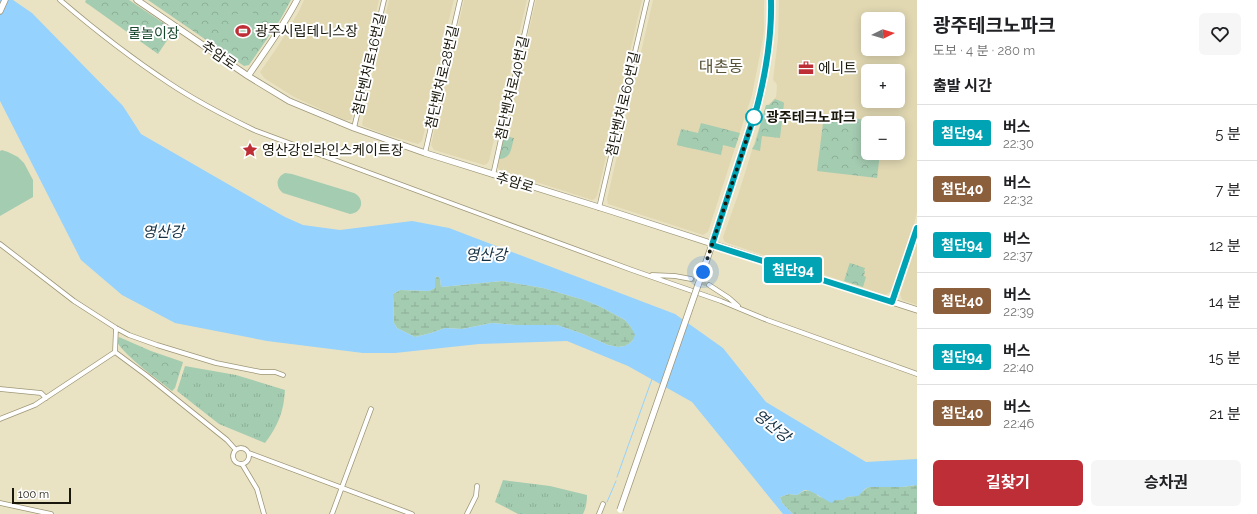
<!DOCTYPE html>
<html lang="ko">
<meta charset="utf-8">
<style>
body{margin:0;font-family:Raleway,"Noto Sans KR",sans-serif;background:#f6f6f6;color:#202124;height:100vh;display:flex;flex-direction:column;font-size:15px;white-space:nowrap}
*{box-sizing:border-box;margin:0}
p{font-size:13px;color:#757577}
.icon{flex:none;width:22px;height:22px;fill:none;stroke:currentColor;stroke-width:2;stroke-linecap:round;stroke-linejoin:round}
.map{position:relative;flex:1;overflow:hidden}
.side{display:flex;flex-direction:column;background:#fff;width:340px}
.side>*{flex:none}
.badge{padding:0 8px;border-radius:3px;font-size:14px;line-height:26px}
.needle{width:26px;rotate:85deg}
.tools{position:absolute;left:861px;top:12px;display:grid;gap:8px}
.tools a{display:grid;place-items:center;width:44px;height:44px;border-radius:6px;background:#fff;box-shadow:0 2px 10px #0003;font-size:20px}
.scale{position:absolute;left:12px;bottom:10px;width:59px;box-sizing:border-box;padding-left:4px;border:2px solid #1a180c;border-top:0;font-size:11px;line-height:14px;white-space:nowrap;color:#1a180c;-webkit-text-stroke:3px #fff;paint-order:stroke}
.you{position:absolute;width:20px;height:20px;margin:-10px;border:3px solid #fff;border-radius:50%;background:#1a73e8;box-shadow:0 0 0 6px #1a73e833}
.map>.badge{position:absolute;translate:-50% -50%;box-shadow:0 0 0 2px #fff}
h2{padding:0 16px;font-size:15px;line-height:36px}
.round{display:grid;place-items:center;flex:none;width:42px;height:42px;border-radius:6px;background:#f6f6f6}
.summary{display:flex;align-items:center;justify-content:space-between;height:68px;padding:0 16px}
h1{font-size:19px;font-weight:700;line-height:30px}
.primary-button{display:flex;gap:8px;margin-top:auto;padding:8px 16px}
.primary-button a{flex:1;height:46px;border-radius:6px;background:#be2e37;color:#fff;font-size:16px;font-weight:700;line-height:46px;text-align:center}
.primary-button a+a{background:#f6f6f6;color:#202124}
ul{padding:0;list-style:none}
li{display:flex;align-items:center;gap:12px;height:56px;padding:0 16px;border-top:1px solid #e0e0e0}
li div{flex:1}
li b{display:block;font-size:15px}
li em{font-style:normal}
li .badge{min-width:44px;font-weight:700;text-align:center}
main{display:flex;flex:1;min-height:0}
.map>svg:first-child{display:block}
</style>
<main>
<div class="map">
<svg width="917" height="514" viewBox="0 0 917 514">
<defs>
<pattern id="grass-tufts" width="24" height="20" patternUnits="userSpaceOnUse"><rect width="24" height="20" fill="#a4ccb1"/><path d="M3 7l-1-3M5 7V3M7 7l1-3M15 17l-1-3M17 17v-4M19 17l1-3" fill="none" stroke="#8dae97"/></pattern>
<pattern id="forest-crowns" width="20" height="18" patternUnits="userSpaceOnUse"><rect width="20" height="18" fill="#a4ccb1"/><path d="M2 6a3 3 0 1 1 6 0M12 15a3 3 0 1 1 6 0" fill="none" stroke="#8dae97"/></pattern>
<pattern id="wetland-marsh" width="20" height="14" patternUnits="userSpaceOnUse"><rect width="20" height="14" fill="#a4ccb1"/><path d="M1 5h8M5 5V1M11 12h8M15 12V8" fill="none" stroke="#8dae97"/></pattern>
</defs>
<rect width="100%" height="100%" fill="#eae3c3"/>
<path fill="#e1d8b2" fill-rule="evenodd" d="M304,0H379L351,120H344L294,97L264,78L260,72L278,46L299,11Z
M389,0H454L448,23L438,77L422,141L418,144L384,134L363,126L362,124L376,56Z
M464,0H527L489,161L487,164L484,165L434,150L431,145Z
M536,0H642L597,196L595,199L592,200L499,170L498,167V164Z
M653,0H764V31L762,44L752,95L708,232L703,235L608,204L607,199Z
M779,0H917V212L912,233L892,291L885,295L727,243L724,241L723,237L739,192L766,105L769,104L776,97L777,86L776,83L773,80L778,38ZM868,19H898V49H868ZM868,71H898V101H868ZM868,123H898V153H868Z
M917,243V305L902,300L900,294Z"/>
<path fill="url(#grass-tufts)" d="M185,366L236,375L285,390C284,411 278,426 265,443L219,424L177,391Z
M503,480L550,486L587,495C587,502 586,508 583,514H518L495,502Z"/>
<path fill="url(#forest-crowns)" d="M86,0H129L174,30L158,54L85,2Z
M148,0H291L280,20L249,65L244,66Z
M775,99L783,102L784,103L780,138L762,136L760,151L752,149L755,144L766,105H769Z
M824,115L884,122L883,123H868V153H880L877,178L817,171Z
M701,123L740,133L735,148L723,145L721,155L677,145L681,129L698,133Z
M504,136L514,138C511,149 511,159 499,159Z
M850,263L865,268L864,271H865L864,276L866,277L863,287L844,281L849,265Z
M119,337L151,351L183,362L175,388L172,391C157,379 126,357 117,342Z"/>
<path fill="url(#wetland-marsh)" d="M437,276L440,278L441,287L502,281L543,288L584,300L601,307L625,320L631,327L636,335L633,340L630,343L625,346L618,347L608,345L583,334L557,325H516L492,323L462,329L445,328L431,333L415,337L397,328L394,323L393,294L400,290L429,291L435,288V279Z
M917,485V514H793L782,503L780,497L789,494L797,495C803,491 807,488 815,493C818,495 816,495 820,497C827,499 835,500 843,500C847,495 850,497 855,496C861,494 864,489 869,487H902Z"/>
<path fill="#a4ccb1" d="M253,12L256,43L232,46L229,15Z
M679,136L697,140L695,149L677,145Z
M2,150L8,152L18,157L24,163L33,180V197L0,216V151Z
M285,173L292,174L354,193C365,198 363,213 350,214L283,193C275,187 276,177 285,173Z"/>
<path fill="#95d2fd" fill-rule="evenodd" d="M0,0H13L32,13L123,106L141,134L285,217L303,225L340,230L412,221L449,228L675,314L723,348L766,402L866,462L917,459V485L902,487H869L865,489L858,496C853,497 847,495 843,500H835L832,503C824,500 811,489 805,490C802,491 800,493 797,495L789,494L780,497L782,503L793,514H783L692,402L628,366L567,341L479,344L395,353H363L267,341L175,323L122,295L81,260L0,101ZM437,276L440,278L441,287L502,281L543,288L584,300L601,307L625,320L631,327L635,335L633,340L630,343L625,346L618,347L608,345L583,334L557,325H516L492,323L462,329L445,328L431,333L415,337L397,328L394,323L393,294L400,290L429,291L435,288V279Z"/>
<g fill="none" stroke-linecap="round" stroke-linejoin="round">
<path stroke="#95d2fd" stroke-width="1" d="M617,477L652,379
M607,502L616,481"/>
<path stroke="#c0ba9e" stroke-width="4" stroke-dasharray="4 2" stroke-linecap="butt" d="M691,279L709,285"/>
<g stroke="#9d9678" stroke-width="5.5">
<path id="street" d="M60,0C95,30 131,58 169,83C196,101 225,116 254,130L472,211L632,270L721,301L767,320L917,374
M354,128L384,0
M425,153L460,0
M493,175L532,0
M599,208L647,0
M0,244L74,301L116,328L129,335L157,345L216,363L261,372H275L283,375
M652,275L675,276L691,279
M709,285L729,298L738,306
M892,302L917,228
M116,328L115,352L146,375L227,440L235,449
M0,389L41,393L46,398
M0,419L35,405L115,352
M233 456a8 8 0 1 1 16 0a8 8 0 1 1-16 0Z
M249,453L412,514
M242,464L257,489L264,514
M0,503L51,514
M332,514L371,409
M467,514L476,496L477,486
M599,514L603,504"/>
</g>
<g stroke="#9d9678" stroke-width="7">
<path id="secondary" d="M137,0L248,76L289,101L354,128L425,153L611,211L917,310
M0,11L5,0
M248,76C265,51 283,27 297,0
M698,285C713,243 727,200 741,158C757,106 773,55 771,0"/>
</g>
<use href="#street" stroke="#fff" stroke-width="4"/>
<use href="#secondary" stroke="#fff" stroke-width="5.5"/>
<g stroke="#9d9678" stroke-width="7" stroke-linecap="butt">
<path id="secondary-bridge" d="M620,510L698,285"/>
</g>
<use href="#secondary-bridge" stroke="#fff" stroke-width="5.5"/>
</g>
<g fill="none" stroke-linecap="round" stroke-linejoin="round">
<g stroke="#fff" stroke-width="9">
<path id="line" d="M771,0C772,36 766,72 757,107L712,245L892,302L917,228"/>
</g>
<use href="#line" stroke="#00a3b4" stroke-width="6"/>
<path stroke="#1a180c" stroke-width="4" stroke-dasharray="0 7.2" d="M703,272L754,117"/>
</g>
<defs>
<g id="stadium-bare" transform="scale(1.2)"><path d="M0-5a6.5 5 0 1 0 0 10a6.5 5 0 1 0 0-10ZM-3.5-1.8h7v3.6h-7Z" fill="#be2e37" stroke="#fff" stroke-width="2.5" paint-order="stroke"/></g>
<g id="office-bare" transform="scale(1.2)"><path d="M-6-3h4V-5.5h4V-3h4V5H-6ZM-1-4.5V-3h2v-1.5ZM-6 0V1H6V0Z" fill="#be2e37" stroke="#fff" stroke-width="2.5" paint-order="stroke"/></g>
<g id="sight-bare" transform="scale(1.2)"><path d="M0-6L1.8-2.2L6-1.7L2.9 1.2L3.7 5.4L0 3.3L-3.7 5.4L-2.9 1.2L-6-1.7L-1.8-2.2Z" fill="#be2e37" stroke="#fff" stroke-width="2.5" paint-order="stroke"/></g>
</defs>
<g fill-rule="evenodd">
<use href="#stadium-bare" x="243" y="31"/>
<use href="#office-bare" x="806" y="68"/>
<use href="#sight-bare" x="250" y="150"/>
</g>
<circle fill="#fff" stroke="#00a3b4" stroke-width="2" cx="754" cy="117" r="8"/>
<g text-anchor="middle" dominant-baseline="central" stroke-width="4" stroke-linejoin="round" paint-order="stroke">
<g font-size="14" fill="#1a180c" stroke="#fff" text-anchor="start">
<text x="255" y="31">광주시립테니스장</text>
<text x="818" y="68">에니트</text>
<text x="262" y="150">영산강인라인스케이트장</text>
</g>
<g font-size="14" fill="#16462b" stroke="#fff">
<text x="154" y="33">물놀이장</text>
</g>
<g font-size="14" fill="#1a180c" stroke="#fff">
<text transform="translate(219 55) rotate(35)">추암로</text>
<text transform="translate(369 64) rotate(-77)">첨단벤처로16번길</text>
<text transform="translate(442 77) rotate(-77)">첨단벤처로28번길</text>
<text transform="translate(512 88) rotate(-77)">첨단벤처로40번길</text>
<text transform="translate(623 104) rotate(-77)">첨단벤처로60번길</text>
<text transform="translate(515 182) rotate(17)">추암로</text>
</g>
<g font-size="14" font-weight="bold" fill="#1a180c" stroke="#fff" text-anchor="start">
<text x="766" y="117">광주테크노파크</text>
</g>
<g font-size="15" font-style="italic" fill="#142f41" stroke="#fff">
<text x="163" y="232">영산강</text>
<text x="486" y="255">영산강</text>
<text transform="translate(772 426) rotate(39)">영산강</text>
</g>
<g font-size="16" fill="#585236" stroke="#fff">
<text x="721" y="66">대촌동</text>
</g>
</g>
</svg>
<div class="tools">
<a><svg class="needle" viewBox="-14 -14 28 28"><path d="M0-13l5 13h-10z" fill="#e53935"/><path d="M0 13l5-13h-10z" fill="#757577"/></svg></a>
<a>+</a>
<a>−</a>
</div>
<div class="scale">100 m</div>
<div class="you" style="left:703px;top:272px"></div>
<b class="badge" style="left:793px;top:270px;background:#00a3b4;color:#fff">첨단94</b>
</div>
<section class="side">
<div class="summary"><div><h1>광주테크노파크</h1><p>도보 · 4 분 · 280 m</p></div><a class="round"><svg class="icon" aria-label="heart" viewBox="0 0 24 24"><path d="M12 20l-8-8c-3-5 5-10 8-4 3-6 11-1 8 4z"/></svg></a></div>
<h2>출발 시간</h2>
<ul>
<li><span class="badge" style="background:#00a3b4;color:#fff">첨단94</span><div><b>버스</b><p>22:30</p></div><em>5 분</em></li>
<li><span class="badge" style="background:#8b5e3c;color:#fff">첨단40</span><div><b>버스</b><p>22:32</p></div><em>7 분</em></li>
<li><span class="badge" style="background:#00a3b4;color:#fff">첨단94</span><div><b>버스</b><p>22:37</p></div><em>12 분</em></li>
<li><span class="badge" style="background:#8b5e3c;color:#fff">첨단40</span><div><b>버스</b><p>22:39</p></div><em>14 분</em></li>
<li><span class="badge" style="background:#00a3b4;color:#fff">첨단94</span><div><b>버스</b><p>22:40</p></div><em>15 분</em></li>
<li><span class="badge" style="background:#8b5e3c;color:#fff">첨단40</span><div><b>버스</b><p>22:46</p></div><em>21 분</em></li>
</ul>
<div class="primary-button"><a>길찾기</a><a>승차권</a></div>
</section>
</main>
